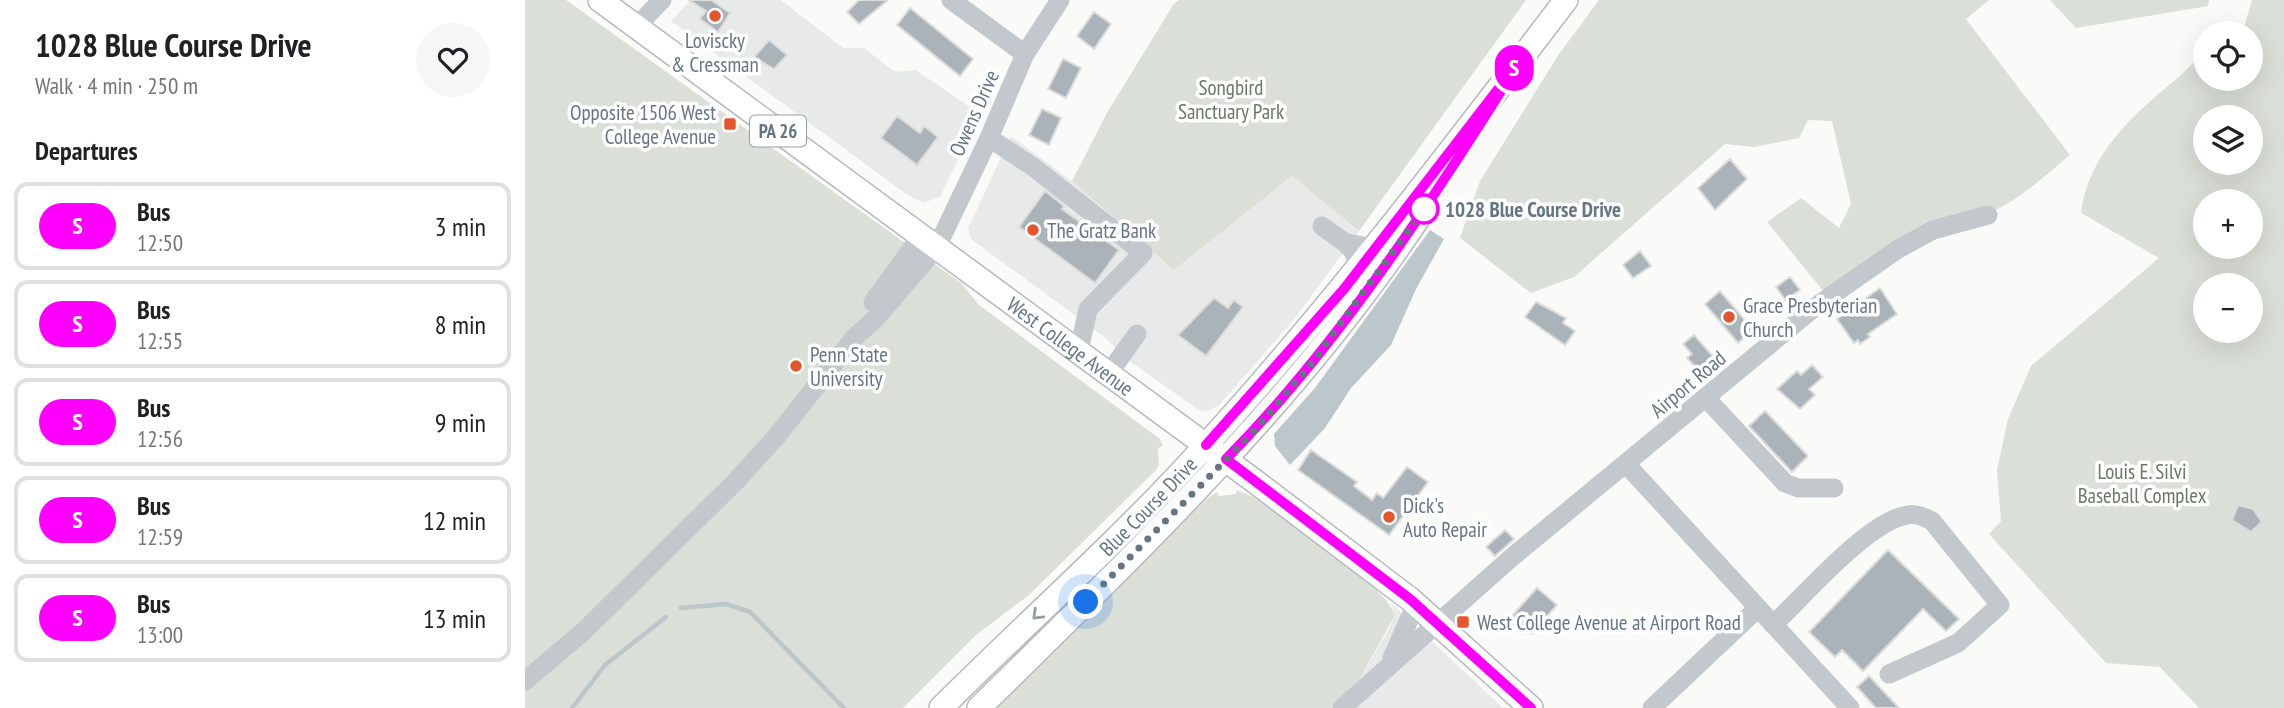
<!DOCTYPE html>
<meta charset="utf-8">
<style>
body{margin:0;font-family:"PT Sans Narrow",sans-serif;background:#f6f6f6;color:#202124;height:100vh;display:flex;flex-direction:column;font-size:26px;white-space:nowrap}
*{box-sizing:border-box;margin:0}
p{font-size:23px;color:#757577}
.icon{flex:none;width:38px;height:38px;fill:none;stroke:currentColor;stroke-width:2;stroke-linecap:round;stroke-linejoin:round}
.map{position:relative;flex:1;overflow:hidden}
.side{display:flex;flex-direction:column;background:#fff;width:525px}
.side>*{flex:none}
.badge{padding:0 14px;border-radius:23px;font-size:24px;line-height:46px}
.controls{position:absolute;left:1668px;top:21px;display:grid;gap:14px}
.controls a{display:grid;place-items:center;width:70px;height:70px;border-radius:50%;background:#fff;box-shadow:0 7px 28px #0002;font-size:35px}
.you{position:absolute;width:35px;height:35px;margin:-18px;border:5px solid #fff;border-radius:50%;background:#1a73e8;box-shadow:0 0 0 10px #1a73e833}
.map>.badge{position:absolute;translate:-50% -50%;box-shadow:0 0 0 4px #fff}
h2{padding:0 35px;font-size:26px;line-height:63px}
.round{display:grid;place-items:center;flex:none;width:74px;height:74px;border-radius:37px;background:#f6f6f6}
.headline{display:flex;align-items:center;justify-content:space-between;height:119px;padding:0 35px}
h1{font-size:33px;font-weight:600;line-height:52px}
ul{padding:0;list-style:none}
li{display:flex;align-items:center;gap:21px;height:88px;margin:0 14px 10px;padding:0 21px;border:4px solid #e0e0e0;border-radius:14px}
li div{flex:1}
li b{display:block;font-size:26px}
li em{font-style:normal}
li .badge{min-width:77px;font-weight:700;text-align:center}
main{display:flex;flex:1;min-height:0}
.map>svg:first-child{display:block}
</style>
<main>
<section class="side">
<div class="headline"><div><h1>1028 Blue Course Drive</h1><p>Walk · 4 min · 250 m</p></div><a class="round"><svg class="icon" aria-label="heart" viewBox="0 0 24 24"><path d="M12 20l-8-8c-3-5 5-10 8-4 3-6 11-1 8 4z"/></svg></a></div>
<h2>Departures</h2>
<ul>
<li><span class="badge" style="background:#f0f;color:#fff">S</span><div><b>Bus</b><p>12:50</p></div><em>3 min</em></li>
<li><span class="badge" style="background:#f0f;color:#fff">S</span><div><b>Bus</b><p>12:55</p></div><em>8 min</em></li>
<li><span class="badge" style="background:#f0f;color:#fff">S</span><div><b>Bus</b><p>12:56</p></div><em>9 min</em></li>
<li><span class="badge" style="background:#f0f;color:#fff">S</span><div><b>Bus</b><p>12:59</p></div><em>12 min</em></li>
<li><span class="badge" style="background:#f0f;color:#fff">S</span><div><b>Bus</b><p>13:00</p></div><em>13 min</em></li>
</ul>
</section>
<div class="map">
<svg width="1759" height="708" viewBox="0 0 1759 708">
<rect width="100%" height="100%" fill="#fafaf8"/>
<path fill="#e8e9e9" d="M166,0H256L318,48H339L370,72L391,70L455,114L415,197L398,203L381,194L146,21Z
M486,136L547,181L649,270L767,176L834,231L771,317L704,394L694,405L683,411L674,410L607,363L578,336L446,239L443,228L446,222Z
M866,603L978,708H806L832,684L864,629L870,615Z"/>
<path fill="#dadfd7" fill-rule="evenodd" d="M0,0H41L436,283L454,305L635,439L638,446L633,448L634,466L630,471L504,595L451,635L378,708H0Z
M654,0H1001L834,231L767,176L649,270L547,181L582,113L648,5Z
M1074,0H1464L1441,19L1545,155C1519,176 1486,209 1453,216L1304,298L1242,222L1276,198L1314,228L1326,204L1307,121L1283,120L1274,138L1229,147L1200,144L1049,277L1006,293L935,238L955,181L1034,54Z
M1525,0H1684L1683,6L1551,28Z
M1727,0H1759V708H1674L1635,667L1581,663L1464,534L1476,521L1472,470L1483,419L1506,366L1634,258L1556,213C1563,156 1605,117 1648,82C1659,73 1668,62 1680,53V79H1726V33H1707L1719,28ZM1680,117H1726V163H1680ZM1680,201H1726V247H1680ZM1680,285H1726V331H1680Z
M712,490L730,498C761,521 860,583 870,615L832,684L806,708H468L681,499L692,492L694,496L711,494Z"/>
<path fill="#bbc7cb" d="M905,230L919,239L891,289L866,345L826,388L800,428L765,465L750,446L749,434L790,388Z"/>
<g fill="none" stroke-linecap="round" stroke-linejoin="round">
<path stroke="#bbc7cb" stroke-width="4.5" d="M156,608L201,604L225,612L319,708
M47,708L80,665L141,617"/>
</g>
<path fill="#aab3b9" stroke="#dcdcda" stroke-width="2" d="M164,0H186L205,13L193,32L175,19L181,11Z
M334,0H363L334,24L322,12Z
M385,8L448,59L435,76L372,25Z
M569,12L586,24L569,49L552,36Z
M244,40L262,55L249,69L229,57Z
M538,59L556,68L541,98L523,89Z
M517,109L536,118L524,145L504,135Z
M372,116L395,133L399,126L413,137L392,165L356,138Z
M1205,159L1222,179L1190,210L1173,188Z
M520,191L539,206L537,209L594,250L570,283L494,227Z
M1115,251L1126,266L1108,278L1098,265Z
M1265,277L1275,290L1269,294L1273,299L1264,305L1251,287Z
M1355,288L1372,314L1343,334L1345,337L1335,344L1333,340L1329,343L1312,319Z
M1195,291L1228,330L1213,343L1180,304Z
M689,298L703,308L709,300L718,307L681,356L653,335Z
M1011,302L1041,318L1038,323L1050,331L1040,345L1000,317Z
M1169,335L1193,362V367L1181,378L1162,358L1167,354L1158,344Z
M1287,365L1298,377L1284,389L1290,395L1275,409L1252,389L1272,371L1276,375Z
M1240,411L1283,456L1267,472L1224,426Z
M786,450L832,482L829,486L847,500L852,493L858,498L882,467L903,482L864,535L773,470Z
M1713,505L1728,509L1737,522L1726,532L1707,520Z
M980,530L989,539L970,556L961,547Z
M1363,550L1434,619L1421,631L1398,609L1338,671L1317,650L1310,657L1284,632Z
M1012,588L1032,605L1006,634L1001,629L997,633L987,624L990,621L986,617Z
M1344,676L1374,708H1351L1332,687Z"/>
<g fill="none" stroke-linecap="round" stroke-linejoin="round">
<g stroke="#b5babe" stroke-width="26">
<g id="major">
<path id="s1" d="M75,0L728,480L885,599L1006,708"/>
<path id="s2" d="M416,708C497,627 583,551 661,467C798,319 919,160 1041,0"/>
<path d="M454,708C611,553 771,402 894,217"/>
</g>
</g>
<path stroke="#c3c8cc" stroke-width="19" d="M426,0L500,54
M111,27L137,0
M464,138L507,166L618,253L563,309L554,351
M797,226L819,242
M835,269L828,251L819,242L851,249
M348,302L396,236
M584,373L612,334
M1181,398L1260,483L1273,488H1309
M1101,464L1325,708
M1248,625C1279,596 1342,522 1382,515C1391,513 1399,517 1407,521L1475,605L1433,643L1364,674
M867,658L891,604
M0,681L59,631L212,480L251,437L330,337L351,318L412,247L464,138L500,54L535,0
M817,708L986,558L1290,307L1373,249L1408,230L1463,215
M1127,708L1233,608"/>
<use href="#major" stroke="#fff" stroke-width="23"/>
</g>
<defs><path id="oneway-chevron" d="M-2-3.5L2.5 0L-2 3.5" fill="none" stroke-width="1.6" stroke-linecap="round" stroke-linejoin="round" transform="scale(1.75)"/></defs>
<use stroke="#939fa8" href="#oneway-chevron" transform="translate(512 615) rotate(136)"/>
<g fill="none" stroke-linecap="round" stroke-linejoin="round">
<g stroke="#fff" stroke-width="16">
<path id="line" d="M681,445L819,289L997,58C908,198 818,341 701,459L885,599L1006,708"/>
</g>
<use href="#line" stroke="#f0f" stroke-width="10"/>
<path stroke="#657683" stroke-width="7" stroke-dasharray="0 12.6" d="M561,602L728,432L786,364L899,209"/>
</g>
<g fill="#e4572e" stroke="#fff" stroke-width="2.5">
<circle cx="190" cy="16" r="7"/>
<rect x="198" y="117" width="14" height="14" rx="3.5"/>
<circle cx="508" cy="230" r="7"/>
<circle cx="1204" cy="317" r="7"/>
<circle cx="271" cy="366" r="7"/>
<circle cx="864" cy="517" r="7"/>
<rect x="931" y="615" width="14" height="14" rx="3.5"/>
</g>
<circle fill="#fff" stroke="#f0f" stroke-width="3.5" cx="899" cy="209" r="14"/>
<g text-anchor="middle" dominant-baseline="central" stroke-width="7" stroke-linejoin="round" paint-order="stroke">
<rect fill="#fff" stroke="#939fa8" stroke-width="2" x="225" y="115.5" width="56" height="31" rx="5"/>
<g font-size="19" font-weight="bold" fill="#657683">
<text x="253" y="131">PA 26</text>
</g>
<g font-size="21" fill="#657683" stroke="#fff" text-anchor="start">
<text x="190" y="40" text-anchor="middle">Loviscky<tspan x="190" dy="24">&amp; Cressman</tspan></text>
<text x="191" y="112" text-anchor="end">Opposite 1506 West<tspan x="191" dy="24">College Avenue</tspan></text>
<text x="522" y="230">The Gratz Bank</text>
<text x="1218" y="305">Grace Presbyterian<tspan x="1218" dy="24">Church</tspan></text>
<text x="285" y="354">Penn State<tspan x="285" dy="24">University</tspan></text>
<text x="878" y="505">Dick's<tspan x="878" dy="24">Auto Repair</tspan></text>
<text x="952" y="622">West College Avenue at Airport Road</text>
</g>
<g font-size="21" fill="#687a64" stroke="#fff">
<text x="706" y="87">Songbird<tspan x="706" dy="24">Sanctuary Park</tspan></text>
<text x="1617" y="471">Louis E. Silvi<tspan x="1617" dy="24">Baseball Complex</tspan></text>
</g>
<g font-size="21" fill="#657683" stroke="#fff">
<text transform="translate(449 113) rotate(-66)">Owens Drive</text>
<text stroke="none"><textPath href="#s1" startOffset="584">West College Avenue</textPath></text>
<text transform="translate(1163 384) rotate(-40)">Airport Road</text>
<text stroke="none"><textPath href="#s2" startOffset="289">Blue Course Drive</textPath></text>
</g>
<g font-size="21" font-weight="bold" fill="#657683" stroke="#fff" text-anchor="start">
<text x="920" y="209">1028 Blue Course Drive</text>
</g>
</g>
</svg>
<div class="controls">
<a><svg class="icon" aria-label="locate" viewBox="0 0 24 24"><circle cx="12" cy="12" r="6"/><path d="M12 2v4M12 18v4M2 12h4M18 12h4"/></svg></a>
<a><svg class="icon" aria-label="layers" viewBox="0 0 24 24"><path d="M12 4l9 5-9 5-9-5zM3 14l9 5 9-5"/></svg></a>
<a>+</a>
<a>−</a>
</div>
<div class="you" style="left:561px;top:602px"></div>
<b class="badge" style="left:989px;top:68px;background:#f0f;color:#fff">S</b>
</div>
</main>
